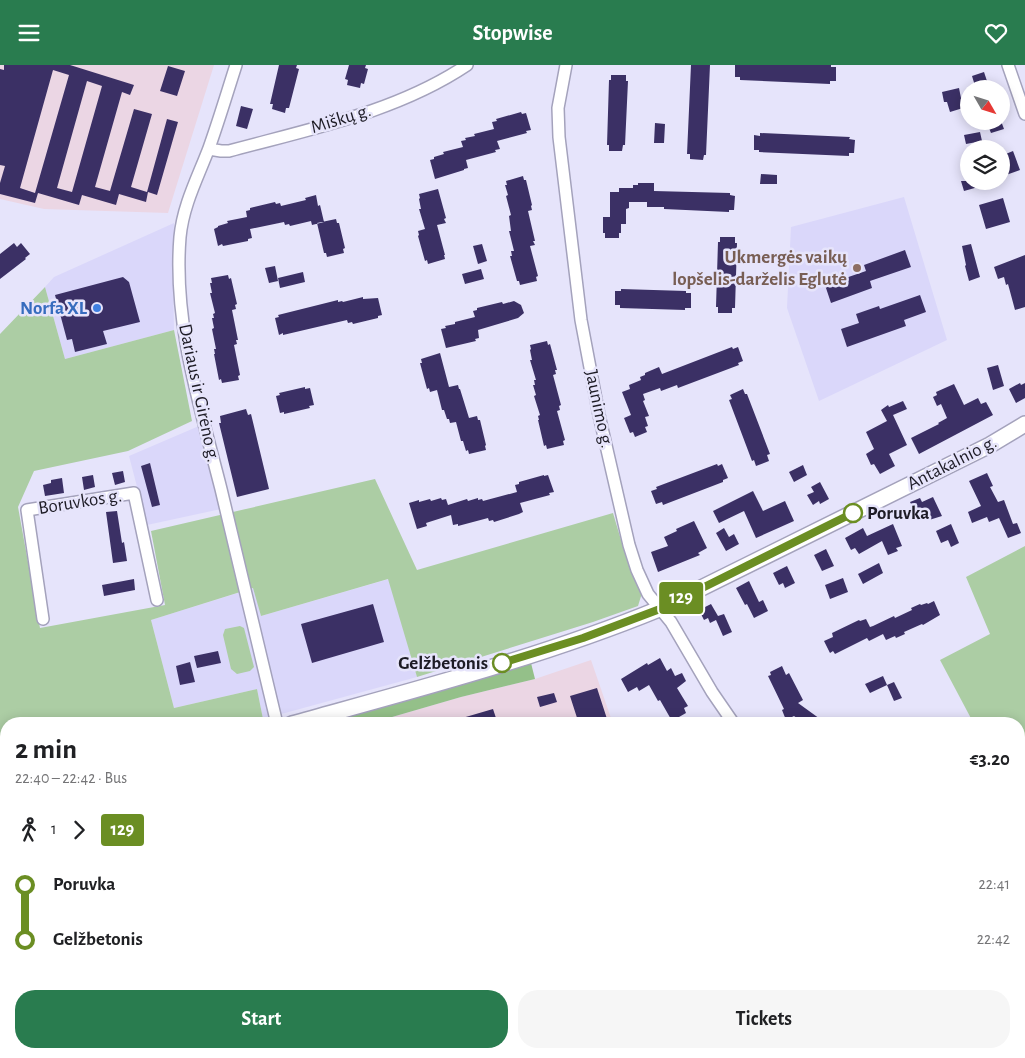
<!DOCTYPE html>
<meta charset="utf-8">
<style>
body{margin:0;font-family:"Alegreya Sans",sans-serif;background:#f6f6f6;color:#202124;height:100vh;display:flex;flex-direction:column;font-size:19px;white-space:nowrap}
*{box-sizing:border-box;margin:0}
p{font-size:16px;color:#757577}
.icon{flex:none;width:28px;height:28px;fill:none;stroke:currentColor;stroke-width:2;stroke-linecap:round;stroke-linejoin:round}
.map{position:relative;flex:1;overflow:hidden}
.side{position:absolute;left:0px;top:652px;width:1025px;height:341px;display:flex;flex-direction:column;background:#fff;border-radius:20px 20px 0 0;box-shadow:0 2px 12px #0003}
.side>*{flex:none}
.badge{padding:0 10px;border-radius:4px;font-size:18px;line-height:32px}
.needle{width:32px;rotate:129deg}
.buttons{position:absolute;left:960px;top:15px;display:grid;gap:10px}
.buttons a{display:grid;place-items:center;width:50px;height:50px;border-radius:50%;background:#fff;box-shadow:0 2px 12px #0003;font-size:25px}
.map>.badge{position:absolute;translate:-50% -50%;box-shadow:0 0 0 2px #fff}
.legs{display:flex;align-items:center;gap:8px;height:55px;padding:0 15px;font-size:16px}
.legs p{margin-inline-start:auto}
.head{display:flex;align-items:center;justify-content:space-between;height:85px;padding:0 15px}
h1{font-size:28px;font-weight:700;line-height:38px}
.cta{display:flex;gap:10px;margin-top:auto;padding:10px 15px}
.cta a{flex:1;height:58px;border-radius:20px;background:#297c4f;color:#fff;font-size:20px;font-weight:700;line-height:58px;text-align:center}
.cta a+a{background:#f6f6f6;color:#202124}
ul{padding:0 15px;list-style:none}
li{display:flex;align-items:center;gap:18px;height:55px;font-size:19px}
li i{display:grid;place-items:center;width:8px;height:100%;margin:0 6px;background:currentColor}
li i::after{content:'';width:12px;height:12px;margin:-6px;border:4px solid;border-radius:50%;background:#fff}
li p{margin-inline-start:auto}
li:first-child i{background:linear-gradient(#0000 50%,currentColor 0)}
li:last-child i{background:linear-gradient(currentColor 50%,#0000 0)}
header{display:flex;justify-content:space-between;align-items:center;height:65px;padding:0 15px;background:#297c4f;color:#fff;font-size:22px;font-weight:700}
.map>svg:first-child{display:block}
</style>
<header><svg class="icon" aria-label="menu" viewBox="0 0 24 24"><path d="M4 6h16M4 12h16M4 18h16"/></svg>Stopwise<svg class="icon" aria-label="heart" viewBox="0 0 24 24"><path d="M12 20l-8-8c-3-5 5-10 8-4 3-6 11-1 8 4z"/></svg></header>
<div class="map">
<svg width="1025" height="993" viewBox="0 0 1025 993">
<rect width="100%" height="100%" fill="#e6e4fb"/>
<path fill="#dad7fa" d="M904,132L947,275L819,336L787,243L791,162Z
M174,158L173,210L174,265L65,294L45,222L54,212Z
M199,361L221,444L147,460L129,391Z
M389,514L417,612L263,654L257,624L174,643L151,555L254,523L261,551Z"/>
<path fill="#ebd6e4" d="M0,0H214L168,148L44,144L0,134Z
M591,595L613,659H368L461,632L535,614Z
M6,763V937L0,922V764Z
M27,988H683L685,993H29Z"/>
<path fill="#accda4" d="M45,222L65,294L174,265L192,356L128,386L34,406L18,442L40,563L165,540L151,466L375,414L417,505L613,448L621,475L642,528L638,541L593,557L417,612L388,514L261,551L253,523L151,555L174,643L257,624L263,654L249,659H6V735L0,737V269Z
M1025,481V767H1019V659H974L940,595L990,569L966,512Z
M240,561L244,563L254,602L250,606L237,609L231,604L223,570L225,564Z"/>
<path fill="#94c089" d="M531,598L535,614L461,632L368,659H324Z"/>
<path fill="#3b3065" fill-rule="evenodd" d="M4,0H70L134,20L130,30L122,27L95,122L110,126L134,44L152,49L131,122L147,127L167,54L178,57L157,130L148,127L146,137L119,129L116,140L82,130L79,140L38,128L35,138L0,129V118L5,101L0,100V4L4,5ZM53,5L69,10L35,128L20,123ZM87,16L102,21L72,127L57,123Z
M279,0H297L296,3L299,4L289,43H286L285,48L272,44L273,39H270Z
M349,0H366L365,3L368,4L364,19L361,18L360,23L347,20L348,15L345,14Z
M691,0H710L706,90H704L703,95L690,94V89H687Z
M735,0H831V2H836V16H830V19L740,15V12H735Z
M168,1L185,6L177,31L160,26Z
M984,7L989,22L976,24L972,11Z
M611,10H626V16H628L625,80H623L622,86H609V80H607L609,15H611Z
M959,23L963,43L950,47L947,37H944L942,27Z
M241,41L253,44L247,64L236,61Z
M521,47L522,49L526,48L531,65L526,66L527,68L497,76L500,84L495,85L496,87L466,95L468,103L464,104V105L435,114L430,95L434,94V92L444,89L443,87L463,82L461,76L466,75L465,73L475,71L474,69L494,64L492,57L497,56L496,54Z
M986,56H1001L1004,64L991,68Z
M655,58L665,59L664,78H654Z
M980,67L982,76L966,79L964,70Z
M760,68L850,72L849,74L855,75L854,88H849V91L759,87V85H754V70L760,71Z
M1013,86L1020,105L1006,110L1001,98V91Z
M761,109L777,110V119H760Z
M523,111L524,115H526L532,140L531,141L532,145L528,146L535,176H533L535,180L530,181L538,211L536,212L537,216L520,220L519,216H517L510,191H512L511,186H514L509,166H511L509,151L511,150L506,131L508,130L505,120H507L506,116Z
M961,116H989V119L964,126Z
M638,118H654V126L730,128V130L735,131L734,145H729V147L664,144V142H647V137H629V143L626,144V159H621V168H619V173H605V168H603V152H610V127H619V123H633V120H638Z
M438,124L446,153L444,154L446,158L437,160L445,190H444L445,194L428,199L427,195L425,196L418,171L419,170L418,166L425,164L419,144H421L419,134L420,133L419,129Z
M316,130L318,141L320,140L324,157L312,160L311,156L290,161L289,159L285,160L284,157L250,164L252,173L248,174V176L223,181L222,179L218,181L214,164L218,162V161L228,158L227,156L247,152L246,146L250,145V143L275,137L276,139L280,138L281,141L306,135L305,133Z
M1003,133L1010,157L986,164L979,140Z
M336,154L337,158H339L345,183L343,184L344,188L327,192L326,188H324L317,158Z
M720,172H735V178H737L735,243H732V248H718V242H716L718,177H720Z
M14,178L17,182L21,178L30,189L25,193L26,194L0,214V189Z
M482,179L487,196L478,199L473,181Z
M971,179L980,212L969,216L965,201L966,200L962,181Z
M905,185L911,202L870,216L872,223L831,238L825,220L866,206L864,200Z
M1025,190V242L1015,245L1008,219L1006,220L1004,212L998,214L994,202Z
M275,201L278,216L269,218L265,203Z
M481,204L484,214L465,219L462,209Z
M303,207L305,217L280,223L278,213Z
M228,210L229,214L231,213L237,239L235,240L236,244L232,245L238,275H236L237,279L234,280L240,310L238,311L239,315L222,318L221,314L219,315L214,289H215L214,284H216L212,264L214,263L212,253H214L213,249L215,248L210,228H212L210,218H212L211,213Z
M123,212L129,217L140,257L103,266L107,279L75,287L72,274L67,275L55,230Z
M621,224L686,226V228H691V243H685V245L620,243V240H615V226H621Z
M920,230L926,247L904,255L906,261L847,282L841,264L859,258L856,249L879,241L880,244Z
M363,232V234L378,233L382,250L378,251V253L353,259L352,257L348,258L347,255L283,270V268L279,270L275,253L279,252L278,250L338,235V237L342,236L343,237Z
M514,236L521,240L524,248L518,253L478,265L479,273L475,274L476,276L446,283L441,264L446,263L445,261L455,259V257L475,252L473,246L477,245V243L502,237L503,239Z
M547,276L548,280L550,279L557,305H555L556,309L553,310L561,340L559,341L560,345L557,346L565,375L563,376L564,380L547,384L546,380L544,381L538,355H539L538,351L540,350L534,331L536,330L533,320H535L534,315H536L530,295H532L530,285L531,284L530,280Z
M732,282L733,284L738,282L743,296L738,298L739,300L678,323L677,320L661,326L660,323L643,329L645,335L643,336L649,351L645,352L648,361L645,362L647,367L635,372L633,367L630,368L624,353L631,350L622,327L630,324L629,320L641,315L640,312L645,310V308L659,302L662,309Z
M440,288L449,322L458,320L459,324H460L469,353L477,351L478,355H480L486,380L485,381L486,385L469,389L468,385L466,386L463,376H461L456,357L450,358L449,354H447L444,345H442L437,325L430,327L429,323L427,324L420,298H422L421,294Z
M998,300L1004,321L993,325L987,303Z
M1020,318L1021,320L1025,318V333L1016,338L1009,324Z
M954,319L964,340L978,333L981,339L986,337L993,350L919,389L911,373L939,359L938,358L947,353L941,339L937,341L933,332L937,330L936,327Z
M305,322V324L310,323L314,340L309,341L310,343L284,349V347L280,348L276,331L280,330L279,328Z
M743,324L745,329H747L770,389L767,390L769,396L756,401L754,395L752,396L729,335L732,334L730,330Z
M903,336L907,344L893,350L907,380L889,389L895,401L880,409L874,399L871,400L866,389L874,384L866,367L887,356L881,345L888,340L889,342Z
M246,344L248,350L251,349L269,424L237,432L219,358H221L220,351Z
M150,398L160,440L152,442L141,401Z
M717,399L718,401L722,399L728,413L723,415V417L663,440L662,437L656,439L651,426L657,424L656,422Z
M803,400L807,410L794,417L789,407Z
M123,406L125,417L115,420L112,408Z
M987,408L993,421L990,422L998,437L1004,435L1013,459L1017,458L1021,468L1008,473L999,453L989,457L987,452L972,458L968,447L981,441L969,416Z
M93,410L95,422L84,425L82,412Z
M544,410V411L548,410L554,427L549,428L550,430L520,438L523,447L519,449L494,457L493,455L489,456L488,453L458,461V459L453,460L451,450L426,458L427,461L417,464L409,438L419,435V437L430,434L431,436L441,433L442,435L446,434L448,440L467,434L468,436L478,433V435L482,434L483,436L517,427L515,420L519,419V417Z
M62,413L64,428L45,431L43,420L51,418V415Z
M820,417L829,434L820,439L819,436L813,440L807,430L814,427L811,422Z
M753,426L763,446L785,436L794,456L756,473L744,446L719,458L713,446Z
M933,432L942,451L929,455L927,450L919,454L910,437L920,433L922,437Z
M117,446L122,478L124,477L127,496L113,498L106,447Z
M694,456L707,483L698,488L700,490L658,507L651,487L668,481L664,472L677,466L676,464Z
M893,459L902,481L896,483L898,486L888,490L882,476L859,489L855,483L851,485L845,473L863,463L867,471Z
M951,459L959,478L951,482L948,475L941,478L936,466Z
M724,463L729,472L734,469L739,479L726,486L716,468Z
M826,484L834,501L822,506L814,490Z
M879,498L883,508L863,519L858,509Z
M787,501L795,518L785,523L783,518L779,520L773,508Z
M843,513L848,527L830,534L825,520Z
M134,514L135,525L104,531L102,520Z
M749,516L759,537L763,535L768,546L754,553L747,539L745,540L736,523Z
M934,536L940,550L923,560L922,559L904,567L905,569L896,573L895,571L886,575L883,569L869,576L867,573L835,589L833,586L830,588L824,576L833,572L832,568L859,555L860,556L866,554L870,562L873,561L894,551L895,553L912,545L911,543L920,539L921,540L927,538L928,539Z
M373,539L384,577L312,598L301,559Z
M711,539L718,551L724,549L732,567L723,571L716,555L710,558L708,553L704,555L699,545Z
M218,586L221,598L197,603L194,591Z
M660,593L667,606L671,603L675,611L682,608L686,616L677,623L688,641L684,643L686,648L672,656L660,635L658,636L649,620L639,626L637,622L628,627L621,614L647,598L648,600Z
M190,597L195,617L180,620L176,601Z
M782,601L786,610L789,608L803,635L798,638L827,659H805L794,651L786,655L782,645L784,644L768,611L771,610L770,607Z
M883,611L887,620L870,628L865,619Z
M894,617L902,633L894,636L887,620Z
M597,623L608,657L603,659H579L570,631Z
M554,628L557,637L540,642L537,632Z
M493,644L498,659H452V656Z"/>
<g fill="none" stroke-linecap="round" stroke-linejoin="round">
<g stroke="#a4a2bc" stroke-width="14">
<path id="minor" d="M236,0C227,28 219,55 209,83C198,112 183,140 180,172C173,258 200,341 221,424C240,502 258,581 277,659
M566,0L558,43L559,72L581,255L599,350L629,480L637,505L648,529L671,557L712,627L734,659
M1008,0L1025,49
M209,84L221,86H229C310,64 397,47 467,0
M43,554L27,445L134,428L157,535
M1019,777L1025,778
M0,975L8,993
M780,993L782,988
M927,993L929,988"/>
</g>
<g stroke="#a4a2bc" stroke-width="18">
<path id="major" d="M292,659C414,625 542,592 659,544L990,380L1025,359
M0,748L6,746"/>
</g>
<use href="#minor" stroke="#fff" stroke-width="11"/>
<use href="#major" stroke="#fff" stroke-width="15"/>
</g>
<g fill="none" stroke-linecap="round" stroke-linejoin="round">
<g stroke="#fff" stroke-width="11">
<path id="line-1" d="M502,598L583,573L660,544L853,448"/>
</g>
<use href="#line-1" stroke="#6b8e23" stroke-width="8"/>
</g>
<circle fill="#8d6e63" stroke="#e6e4fb" stroke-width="2" cx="857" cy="203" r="5"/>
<circle fill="#3f7fe0" stroke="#e6e4fb" stroke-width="2" cx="97" cy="243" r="5"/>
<g fill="#fff" stroke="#6b8e23" stroke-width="2.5">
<circle cx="853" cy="448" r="9"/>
<circle cx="502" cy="598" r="9"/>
</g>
<g text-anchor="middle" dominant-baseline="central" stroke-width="5" stroke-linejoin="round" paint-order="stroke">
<g font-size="19" fill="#1d1b25" stroke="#e6e4fb">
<text transform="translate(341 54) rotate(-17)">Miškų g.</text>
<text transform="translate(199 328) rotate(78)">Dariaus ir Girėno g.</text>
<text transform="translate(599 344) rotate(78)">Jaunimo g.</text>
<text transform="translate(952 398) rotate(-27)">Antakalnio g.</text>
<text transform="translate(80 437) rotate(-9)">Boruvkos g.</text>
</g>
<g font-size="19" font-weight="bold" fill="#785e54" stroke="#e6e4fb" text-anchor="end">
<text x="847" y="192">Ukmergės vaikų<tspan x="847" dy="22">lopšelis-darželis Eglutė</tspan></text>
</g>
<g font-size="19" font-weight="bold" fill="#366cbe" stroke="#e6e4fb" text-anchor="end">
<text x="87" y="243">Norfa XL</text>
</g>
<g font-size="19" font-weight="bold" fill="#1d1b25" stroke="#e6e4fb" text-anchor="start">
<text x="867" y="448">Poruvka</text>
<text x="488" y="598" text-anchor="end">Gelžbetonis</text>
</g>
</g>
</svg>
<div class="buttons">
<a><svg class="needle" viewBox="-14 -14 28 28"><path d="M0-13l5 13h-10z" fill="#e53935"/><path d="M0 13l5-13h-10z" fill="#757577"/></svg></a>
<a><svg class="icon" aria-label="layers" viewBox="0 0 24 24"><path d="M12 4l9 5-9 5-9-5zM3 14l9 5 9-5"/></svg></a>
</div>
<b class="badge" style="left:681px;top:533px;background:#6b8e23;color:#fff">129</b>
<section class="side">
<div class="head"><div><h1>2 min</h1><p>22:40 – 22:42 · Bus</p></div><b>€3.20</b></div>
<div class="legs"><svg class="icon" aria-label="walk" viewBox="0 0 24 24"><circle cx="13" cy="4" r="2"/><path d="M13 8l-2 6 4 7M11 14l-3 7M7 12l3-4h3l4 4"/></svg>1<svg class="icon" aria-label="forward" viewBox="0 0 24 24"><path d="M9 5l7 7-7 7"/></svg><b class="badge" style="background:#6b8e23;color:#fff">129</b></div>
<ul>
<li><i style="color:#6b8e23"></i><b>Poruvka</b><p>22:41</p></li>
<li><i style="color:#6b8e23"></i><b>Gelžbetonis</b><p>22:42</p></li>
</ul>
<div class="cta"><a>Start</a><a>Tickets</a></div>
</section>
</div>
